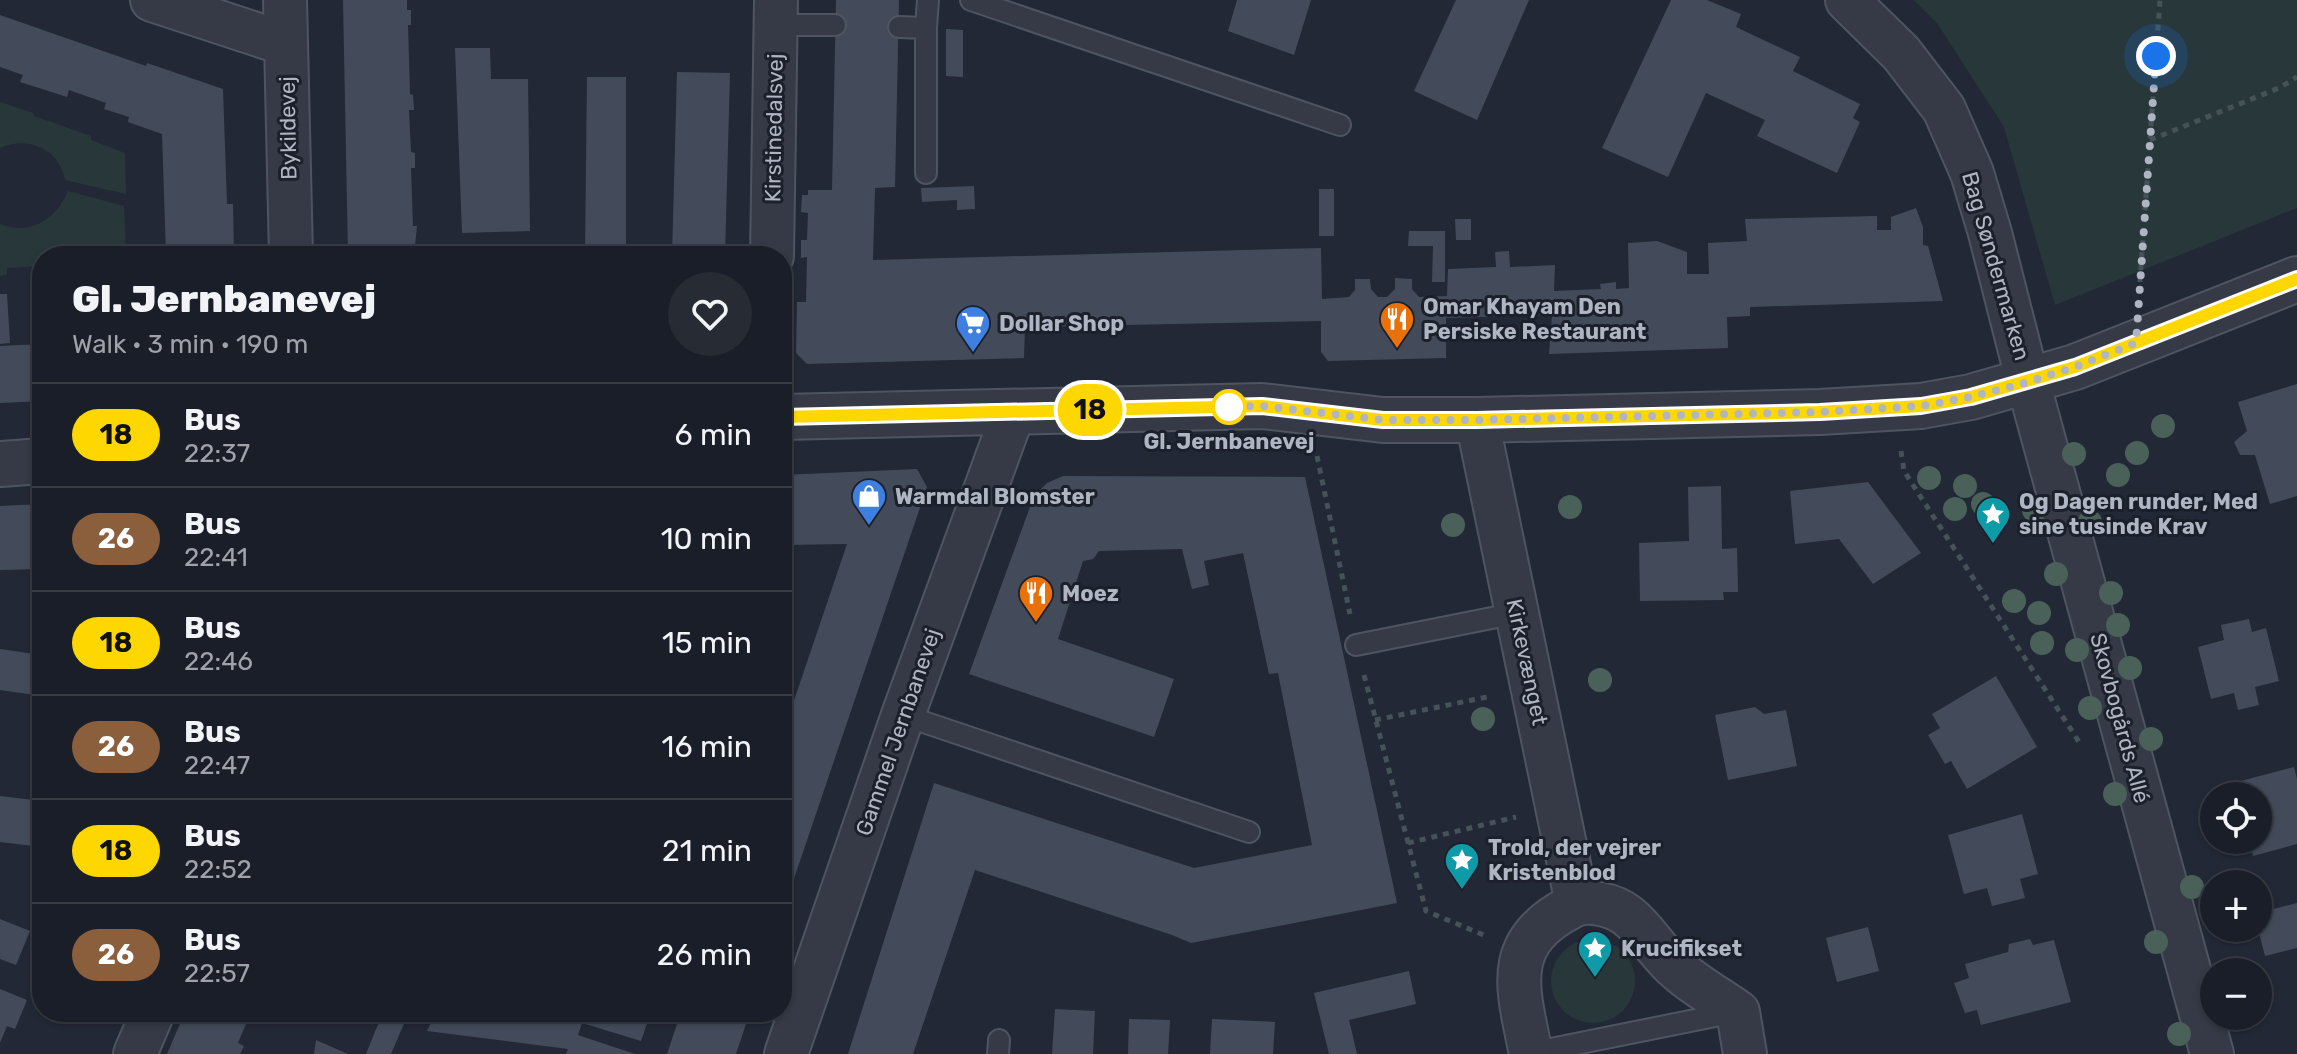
<!DOCTYPE html>
<meta charset="utf-8">
<style>
body{margin:0;font-family:Rubik,sans-serif;background:#272b34;color:#f1f3f6;height:100vh;display:flex;flex-direction:column;font-size:30px;white-space:nowrap}
*{box-sizing:border-box;margin:0}
p{font-size:26px;color:#9fa2a8}
.icon{flex:none;width:44px;height:44px;fill:none;stroke:currentColor;stroke-width:2;stroke-linecap:round;stroke-linejoin:round}
.map{position:relative;flex:1;overflow:hidden}
.drawer{position:absolute;left:32px;top:246px;width:760px;height:776px;display:flex;flex-direction:column;background:#1a1e28;border-radius:32px;box-shadow:0 2px 6px #0004,0 0 0 2px #383c45}
.drawer>*{flex:none}
.badge{padding:0 16px;border-radius:26px;font-size:28px;line-height:52px}
.fabs{position:absolute;left:2200px;top:782px;display:grid;gap:16px}
.fabs a{display:grid;place-items:center;width:72px;height:72px;border-radius:50%;background:#1a1e28;box-shadow:0 2px 6px #0004,0 0 0 2px #383c45;font-size:40px}
.you{position:absolute;width:40px;height:40px;margin:-20px;border:6px solid #fff;border-radius:50%;background:#1a73e8;box-shadow:0 0 0 12px #1a73e833}
.map>.badge{position:absolute;translate:-50% -50%;box-shadow:0 0 0 4px #fff}
.round{display:grid;place-items:center;flex:none;width:84px;height:84px;border-radius:42px;background:#272b34}
.head{display:flex;align-items:center;justify-content:space-between;height:136px;padding:0 40px}
h1{font-size:38px;font-weight:800;line-height:60px}
ul{padding:0;list-style:none}
li{display:flex;align-items:center;gap:24px;height:104px;padding:0 40px;border-top:2px solid #383c45}
li div{flex:1}
li b{display:block;font-size:30px}
li em{font-style:normal}
li .badge{min-width:88px;font-weight:700;text-align:center}
.map>svg:first-child{display:block}
</style>
<div class="map">
<svg width="2297" height="1054" viewBox="0 0 2297 1054">
<rect width="100%" height="100%" fill="#222835"/>
<path fill="#28383a" d="M1914,0H2297V208L2055,305L2004,127L1937,23Z
M0,102L33,113L34,116L91,136V140L125,153L126,194L65,180C60,149 27,135 0,148Z
M68,191L124,206L126,252L42,256V266L7,268V275L0,276V224C31,236 56,219 68,191Z
M1551 981a42 42 0 1 1 84 0a42 42 0 1 1-84 0Z"/>
<path fill="#434b5a" d="M343,0H407V10H411V25H408L410,94L413,95L414,110H409L411,152L415,153V168H411L413,226H417L414,256H348Z
M836,0H899L895,187L875,188L873,260L1321,248L1322,299L1349,297L1355,290V279H1370L1371,289L1378,297H1387L1395,289V278L1412,279V289L1419,297L1447,296L1448,269L1496,267L1495,252L1509,251L1510,267L1555,265L1554,291L1601,289L1600,284L1616,282V289L1629,288L1628,243L1657,241L1687,252V274H1709L1708,243L1747,241L1745,219L1877,216V230H1891V217L1916,208L1923,227V245L1928,246L1943,301L1750,307V316L1727,317L1728,348L1549,354L1552,315L1446,318V358L1328,361L1321,352V321L1025,327L1024,358L807,364L796,353L797,302H806L807,257L801,258V240H807L808,213L801,212L802,195H808V190H832Z
M1237,0H1311L1294,55L1228,31Z
M1456,0H1529L1477,120L1414,91Z
M1671,0H1707L1741,14L1736,27L1800,57L1793,71L1860,104L1853,118L1860,122L1837,173L1757,136L1765,120L1706,93L1668,177L1602,148Z
M0,15L146,66L147,63L223,89L227,204H233L234,256H166L162,134L128,122L129,117L104,109L106,103L69,90L67,97L20,82L23,75L0,67Z
M946,29L963,30V77L946,76Z
M455,48H490L491,79H528L530,231L462,233Z
M677,72L730,73L725,256H672Z
M587,77H626V252H585Z
M974,186L975,209L957,210V200L922,202L921,188Z
M1319,189H1334V236H1319Z
M1455,219H1471V240H1456Z
M1409,231H1445V282H1432L1433,246H1408Z
M0,294H7L10,343L0,344Z
M42,344V401L0,403V346Z
M2297,384V496L2270,504L2255,455H2240L2234,442L2247,431L2238,402Z
M917,469L927,487L782,914V736L847,544L782,545V475Z
M1063,476L1305,477L1397,903L1191,943L1172,935L975,870L913,1054H848L934,783L1194,868L1312,845L1278,673L1269,674L1243,553L1204,561L1209,585L1192,589L1182,549L1099,551L1093,559L1083,561L1058,639L1174,679L1154,737L969,674L1034,496L1047,483Z
M1868,482L1921,553L1873,584L1839,539L1795,544L1790,491Z
M1721,486L1722,549L1737,548L1738,592H1723L1724,600L1640,601L1639,543L1689,541L1688,487Z
M42,504V569L0,570V506Z
M2249,619L2252,632L2266,628L2279,681L2255,687L2259,705L2238,710L2234,693L2211,699L2198,647L2224,640L2221,625Z
M0,649L42,655V696L0,690Z
M1996,676L2037,747L1967,789L1951,761L1945,764L1928,735L1940,728L1932,714Z
M1755,707L1764,714L1786,710L1797,766L1728,780L1715,715Z
M2294,767L2297,779V844L2253,856L2249,840H2258V796H2237L2233,783Z
M0,796L42,801V847L0,842Z
M2022,814L2038,874L2020,879L2025,898L1992,906L1987,888L1964,894L1948,835Z
M2297,903V948L2265,956L2258,929V913Z
M0,919L30,931L16,965L0,959Z
M1868,927L1879,971L1837,982L1826,938Z
M2030,939L2033,945L2054,940L2071,1002L1981,1025L1977,1010L1965,1013L1954,983L1969,978L1965,964L2008,952L2009,944Z
M1409,971L1416,1004L1349,1020L1357,1054H1329L1314,993Z
M0,989L27,1000L15,1029L7,1026L0,1043Z
M1055,1009L1095,1011L1093,1054H1052Z
M185,1012H251L238,1043L244,1046L240,1054H167Z
M383,1012H409L391,1054H366Z
M436,1012H651L641,1041L582,1023L578,1035L635,1054H566L568,1049L427,1031Z
M681,1012H750L736,1054H667Z
M1129,1019L1170,1020L1168,1054H1128Z
M1212,1019L1275,1022L1273,1054H1210Z
M316,1040L348,1054H314Z"/>
<g fill="none" stroke-linecap="round" stroke-linejoin="round">
<g stroke="#4f5560" stroke-width="24">
<path id="service" d="M971,0L1340,125
M775,25H835
M899,27L926,28L928,0
M926,28V173
M1356,645L1517,613
M903,715L1249,832
M1531,1053L1735,1012
M998,1054L999,1040"/>
</g>
<g stroke="#4f5560" stroke-width="46">
<path id="minor" d="M152,0L286,44
M285,0L291,256
M1847,0L1901,53L1944,109L1972,173L1990,233L2028,382L2212,1054
M772,256L776,0
M1477,420L1577,903
M135,1054L153,1012
M786,1054L903,715L1014,411
M1531,1054C1518,989 1501,943 1571,907C1587,898 1614,905 1628,916C1647,931 1659,955 1678,970C1696,986 1718,998 1738,1012L1745,1054"/>
</g>
<g stroke="#4f5560" stroke-width="48">
<path id="tertiary" d="M782,417L1262,406L1383,420H1477L1820,412L1921,406L1971,397L2075,367L2297,279
M0,464L42,461"/>
</g>
<path stroke="#455358" stroke-width="5" stroke-dasharray="6 6" stroke-linecap="butt" d="M2150,140L2279,88L2297,77
M2139,294L2160,0
M1901,451L1904,471L2081,745
M1317,456L1350,614
M1364,675L1426,911L1486,936
M1375,720L1492,696
M1408,843L1516,817"/>
<use href="#service" stroke="#353a46" stroke-width="20"/>
<use href="#minor" stroke="#353a46" stroke-width="42"/>
<use href="#tertiary" stroke="#353a46" stroke-width="44"/>
</g>
<g fill="#496159">
<circle cx="2163" cy="426" r="12"/>
<circle cx="2137" cy="453" r="12"/>
<circle cx="2074" cy="454" r="12"/>
<circle cx="2118" cy="475" r="12"/>
<circle cx="1929" cy="478" r="12"/>
<circle cx="1965" cy="486" r="12"/>
<circle cx="1983" cy="504" r="12"/>
<circle cx="1570" cy="507" r="12"/>
<circle cx="1955" cy="509" r="12"/>
<circle cx="2034" cy="510" r="12"/>
<circle cx="2090" cy="522" r="12"/>
<circle cx="1453" cy="525" r="12"/>
<circle cx="2056" cy="574" r="12"/>
<circle cx="2111" cy="593" r="12"/>
<circle cx="2014" cy="601" r="12"/>
<circle cx="2039" cy="613" r="12"/>
<circle cx="2118" cy="625" r="12"/>
<circle cx="2042" cy="643" r="12"/>
<circle cx="2077" cy="650" r="12"/>
<circle cx="2130" cy="668" r="12"/>
<circle cx="1600" cy="680" r="12"/>
<circle cx="2090" cy="708" r="12"/>
<circle cx="1483" cy="719" r="12"/>
<circle cx="2151" cy="739" r="12"/>
<circle cx="2115" cy="794" r="12"/>
<circle cx="2192" cy="887" r="12"/>
<circle cx="2156" cy="942" r="12"/>
<circle cx="2179" cy="1034" r="12"/>
</g>
<g fill="none" stroke-linecap="round" stroke-linejoin="round">
<g stroke="#fff" stroke-width="18">
<path id="line" d="M782,417L1262,406L1383,420H1477L1820,412L1921,406L1971,397L2075,367L2297,279"/>
</g>
<use href="#line" stroke="#ffd700" stroke-width="12"/>
<path stroke="#afb5c2" stroke-width="8" stroke-dasharray="0 14.4" d="M1229,407H1225L1262,406L1383,420H1477L1820,412L1921,406L1971,397L2028,382L2075,367L2136,343L2156,56"/>
</g>
<defs>
<g id="restaurant-pin" transform="scale(1.8)"><path d="M0 17L-7.5 6A9.5 9.5 0 1 1 7.5 6Z" fill="#e8710a" stroke="#1b202a"/><path d="M-5-6h1v4h1v-4h1v4h1v-4h1v5L-1.5 .5V6h-2V.5L-5-1ZM5-6V6H3V1.5H1.5Q1.5-4 5-6Z" fill="#fff"/></g>
<g id="supermarket-pin" transform="scale(1.8)"><path d="M0 17L-7.5 6A9.5 9.5 0 1 1 7.5 6Z" fill="#3f7fe0" stroke="#1b202a"/><path d="M-6-5.5h2.5l.6 2H6L4.5 2H-2.5L-4.4-4H-6ZM-1.5 3.2a1.3 1.3 0 1 0 .1 0ZM3 3.2a1.3 1.3 0 1 0 .1 0Z" fill="#fff"/></g>
<g id="shop-pin" transform="scale(1.8)"><path d="M0 17L-7.5 6A9.5 9.5 0 1 1 7.5 6Z" fill="#3f7fe0" stroke="#1b202a"/><path d="M-5-2.5h2.3a2.7 3.5 0 0 1 5.4 0H5L5.5 6h-11ZM-1.5-2.5h3a1.5 2.3 0 0 0-3 0Z" fill="#fff"/></g>
<g id="sight-pin" transform="scale(1.8)"><path d="M0 17L-7.5 6A9.5 9.5 0 1 1 7.5 6Z" fill="#0f9aa8" stroke="#1b202a"/><path d="M0-6L1.8-2.2L6-1.7L2.9 1.2L3.7 5.4L0 3.3L-3.7 5.4L-2.9 1.2L-6-1.7L-1.8-2.2Z" fill="#fff"/></g>
</defs>
<g fill-rule="evenodd">
<use href="#restaurant-pin" x="1397" y="319"/>
<use href="#supermarket-pin" x="973" y="323"/>
<use href="#shop-pin" x="869" y="496"/>
<use href="#sight-pin" x="1993" y="514"/>
<use href="#restaurant-pin" x="1036" y="593"/>
<use href="#sight-pin" x="1462" y="860"/>
<use href="#sight-pin" x="1595" y="948"/>
</g>
<circle fill="#fff" stroke="#ffd700" stroke-width="4" cx="1229" cy="407" r="16"/>
<g text-anchor="middle" dominant-baseline="central" stroke-width="6" stroke-linejoin="round" paint-order="stroke">
<g font-size="22" fill="#afb5c2" stroke="#1b202a">
<text transform="translate(288 128) rotate(-91)">Bykildevej</text>
<text transform="translate(774 128) rotate(-89)">Kirstinedalsvej</text>
<text transform="translate(1996 266) rotate(74)">Bag Søndermarken</text>
<text transform="translate(1527 662) rotate(78)">Kirkevænget</text>
<text transform="translate(2120 718) rotate(75)">Skovbogårds Allé</text>
<text transform="translate(898 732) rotate(-71)">Gammel Jernbanevej</text>
</g>
<g font-size="22" font-weight="bold" fill="#afb5c2" stroke="#1b202a" text-anchor="start">
<text x="1423" y="306">Omar Khayam Den<tspan x="1423" dy="25">Persiske Restaurant</tspan></text>
<text x="999" y="323">Dollar Shop</text>
<text x="895" y="496">Warmdal Blomster</text>
<text x="2019" y="501">Og Dagen runder, Med<tspan x="2019" dy="25">sine tusinde Krav</tspan></text>
<text x="1062" y="593">Moez</text>
<text x="1488" y="847">Trold, der vejrer<tspan x="1488" dy="25">Kristenblod</tspan></text>
<text x="1621" y="948">Krucifikset</text>
</g>
<g font-size="22" font-weight="bold" fill="#afb5c2" stroke="#1b202a">
<text x="1229" y="441">Gl. Jernbanevej</text>
</g>
</g>
</svg>
<div class="fabs">
<a><svg class="icon" aria-label="locate" viewBox="0 0 24 24"><circle cx="12" cy="12" r="6"/><path d="M12 2v4M12 18v4M2 12h4M18 12h4"/></svg></a>
<a>+</a>
<a>−</a>
</div>
<div class="you" style="left:2156px;top:56px"></div>
<b class="badge" style="left:1090px;top:410px;background:#ffd700;color:#111">18</b>
<section class="drawer">
<div class="head"><div><h1>Gl. Jernbanevej</h1><p>Walk · 3 min · 190 m</p></div><a class="round"><svg class="icon" aria-label="heart" viewBox="0 0 24 24"><path d="M12 20l-8-8c-3-5 5-10 8-4 3-6 11-1 8 4z"/></svg></a></div>
<ul>
<li><span class="badge" style="background:#ffd700;color:#111">18</span><div><b>Bus</b><p>22:37</p></div><em>6 min</em></li>
<li><span class="badge" style="background:#8b5e3c;color:#fff">26</span><div><b>Bus</b><p>22:41</p></div><em>10 min</em></li>
<li><span class="badge" style="background:#ffd700;color:#111">18</span><div><b>Bus</b><p>22:46</p></div><em>15 min</em></li>
<li><span class="badge" style="background:#8b5e3c;color:#fff">26</span><div><b>Bus</b><p>22:47</p></div><em>16 min</em></li>
<li><span class="badge" style="background:#ffd700;color:#111">18</span><div><b>Bus</b><p>22:52</p></div><em>21 min</em></li>
<li><span class="badge" style="background:#8b5e3c;color:#fff">26</span><div><b>Bus</b><p>22:57</p></div><em>26 min</em></li>
</ul>
</section>
</div>
